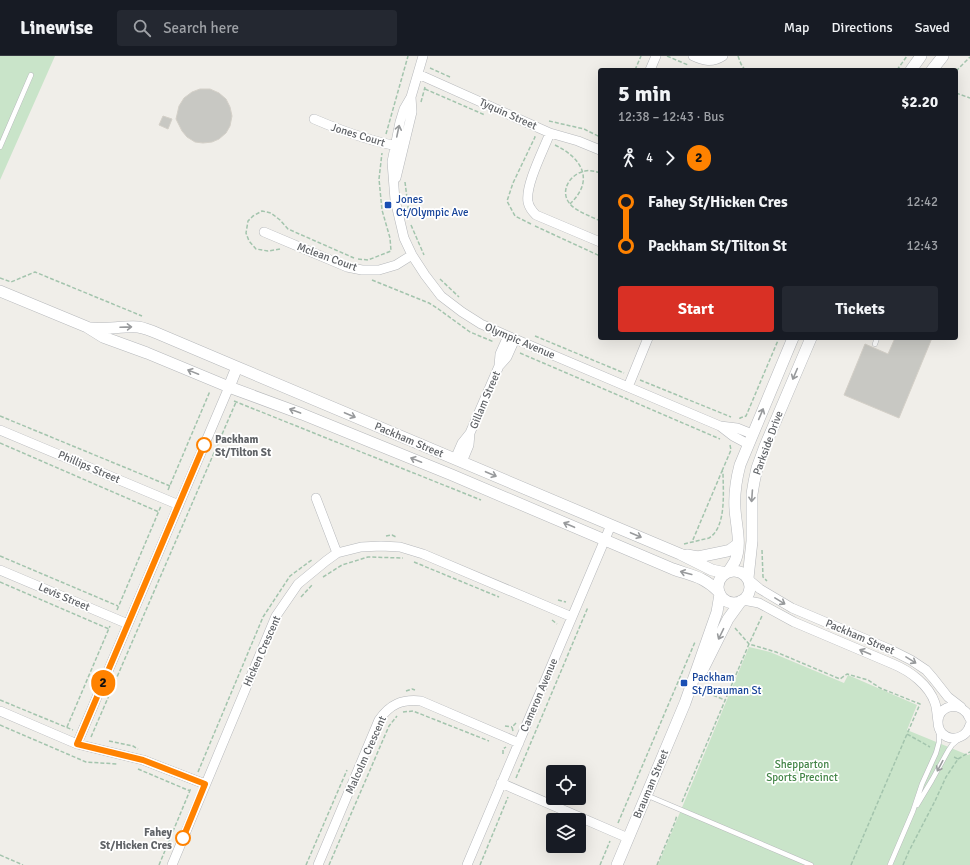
<!DOCTYPE html>
<meta charset="utf-8">
<style>
body{margin:0;font-family:Signika,sans-serif;background:#242831;color:#f1f3f6;height:100vh;display:flex;flex-direction:column;font-size:15px;white-space:nowrap}
*{box-sizing:border-box;margin:0}
p{font-size:13px;color:#9ea1a6}
.icon{flex:none;width:22px;height:22px;fill:none;stroke:currentColor;stroke-width:2;stroke-linecap:round;stroke-linejoin:round}
.map{position:relative;flex:1;overflow:hidden}
.panel{position:absolute;left:598px;top:12px;width:360px;height:272px;display:flex;flex-direction:column;background:#171b24;border-radius:4px;box-shadow:0 4px 16px #0002}
.panel>*{flex:none}
.badge{padding:0 8px;border-radius:13px;font-size:14px;line-height:26px}
.buttons{position:absolute;left:546px;top:709px;display:grid;gap:8px}
.buttons a{display:grid;place-items:center;width:40px;height:40px;border-radius:4px;background:#171b24;box-shadow:0 4px 16px #0002;font-size:20px}
.map>.badge{position:absolute;translate:-50% -50%;box-shadow:0 0 0 2px #fff}
.legs{display:flex;align-items:center;gap:6px;height:44px;padding:0 20px;font-size:13px}
.legs p{margin-inline-start:auto}
.overview{display:flex;align-items:center;justify-content:space-between;height:68px;padding:0 20px}
h1{font-size:22px;font-weight:700;line-height:30px}
.cta{display:flex;gap:8px;margin-top:auto;padding:8px 20px}
.cta a{flex:1;height:46px;border-radius:4px;background:#d93025;color:#fff;font-size:16px;font-weight:700;line-height:46px;text-align:center}
.cta a+a{background:#242831;color:#f1f3f6}
ul{padding:0 20px;list-style:none}
li{display:flex;align-items:center;gap:14px;height:44px;font-size:15px}
li i{display:grid;place-items:center;width:6px;height:100%;margin:0 5px;background:currentColor}
li i::after{content:'';width:10px;height:10px;margin:-5px;border:3px solid;border-radius:50%;background:#171b24}
li p{margin-inline-start:auto}
li:first-child i{background:linear-gradient(#0000 50%,currentColor 0)}
li:last-child i{background:linear-gradient(currentColor 50%,#0000 0)}
header{display:flex;align-items:center;gap:24px;box-sizing:border-box;height:56px;padding:0 20px;background:#171b24;border-bottom:1px solid #363941}
header strong{font-size:19px}
nav{display:flex;gap:22px;margin-inline-start:auto;font-size:14px}
.search{width:280px;height:36px;background:#242831;display:flex;align-items:center;gap:10px;box-sizing:border-box;padding:0 14px;border-radius:4px;color:#9ea1a6;font-size:15px}
.map>svg:first-child{display:block}
</style>
<header>
<strong>Linewise</strong>
<div class="search"><svg class="icon" aria-label="search" viewBox="0 0 24 24"><circle cx="10" cy="10" r="6"/><path d="M15 15l6 6"/></svg>Search here</div>
<nav><a>Map</a><a>Directions</a><a>Saved</a></nav>
</header>
<div class="map">
<svg width="970" height="809" viewBox="0 0 970 809">
<rect width="100%" height="100%" fill="#f0eee9"/>
<path fill="#c9e4c9" d="M0,0H55L0,124Z
M749,591L770,596L844,627L848,619L917,649L907,674L968,699L970,698V809H658Z"/>
<path fill="#c8c8c3" stroke="#d4d0c8" d="M200,33H210L219,37L226,43L230,51L232,60L230,70L226,77L219,83L212,86L203,87L195,86L187,81L182,75L176,63L179,50L184,42L192,36Z
M163,60L172,63L168,73L159,69Z
M895,282H932L899,362L844,339L865,288L888,298Z"/>
<g fill="none" stroke-linecap="round" stroke-linejoin="round">
<g stroke="#b6b8bb" stroke-width="5.5">
<path id="service" d="M0,91L31,19
M875,288L877,282
M646,739L811,809
M917,749L932,724L948,695L952,689L959,683
M890,809L913,755L922,728L936,697L939,686V676"/>
</g>
<g stroke="#b6b8bb" stroke-width="10">
<path id="minor" d="M423,0L411,41L404,53L400,66L392,106L395,144L404,182L412,199L425,219L441,240L462,256L481,268L508,280L720,370L737,372L752,378
M693,0C704,5 712,7 723,0
M650,14L656,0
M418,18L550,77L578,85L600,94
M314,63C342,75 372,86 403,91
M550,77C544,93 525,129 528,146C529,151 532,155 536,159L600,186
M396,122L412,56L411,41
M264,176L347,211L362,214H379L396,209L412,199
M499,310L500,298L508,280
M628,331L648,282
M720,370L733,380L748,388
M0,374L179,449
M455,403L462,387L470,377
M462,406L469,389L470,377L499,310L507,301L515,283
M316,442L337,497
M0,514L128,568
M748,523L760,533L792,552L889,593L911,604L926,614L933,622L948,641L961,651
M743,544L759,547L794,566L893,608C910,615 929,629 935,647C937,653 937,660 938,666
M0,655L77,688L143,704L205,728
M970,663C964,645 938,647 938,666C938,686 965,688 970,669
M77,688L229,331
M501,727L628,782
M172,809L276,560L298,528L326,505L337,497L361,491L381,490L400,491L423,498L572,561
M318,809L379,664C390,648 402,643 421,645L519,687
M467,809L611,469"/>
</g>
<g stroke="#b6b8bb" stroke-width="12">
<path id="tertiary" d="M911,14L921,0
M932,14L943,0
M0,235L87,271L103,281L147,297L229,331L302,358L452,419L673,513C692,520 703,520 719,536
M90,272C106,274 121,270 138,271C145,272 152,275 159,278L237,311L611,469L680,498L712,514L726,517
M229,331L237,311
M687,499L698,501L727,495L730,494L738,488
M718 531a16 16 0 1 1 32 0a16 16 0 1 1-32 0Z
M728,516C730,513 733,509 735,505C742,489 736,470 735,453C734,438 736,424 740,409L793,282
M748,522L752,485V438L754,426L757,412L765,390L811,282
M703,613L728,563L741,545
M617,809L685,647L717,556L720,538"/>
</g>
<path stroke="#a3c4ad" stroke-width="1.5" stroke-dasharray="4 2" stroke-linecap="butt" d="M667,0L688,9
M738,0L741,8L745,14
M430,12L450,21
M635,14L641,0
M897,14L907,0
M956,15L970,1
M425,33L485,59
M956,37L970,42
M421,46L425,31
M549,65L584,73L600,81
M386,78L408,0
M555,89C582,102 595,124 570,148
M600,117C595,115 590,114 585,115C570,118 559,135 570,148C577,156 591,160 600,165
M405,126L409,158
M531,168L515,160L507,145L513,127L535,81H534
M411,169L424,199
M535,170L600,200
M280,193L268,195L256,193L249,185L246,177L248,165L253,160L262,155L271,157L280,164L288,173L354,202
M358,203L368,204L391,195L390,182L382,154L379,123L382,97
M0,222L11,226L35,216L142,260
M440,223L459,241
M372,224L429,247L437,252L470,276L494,286
M535,280L624,317
M520,297L720,383
M640,324L731,361
M234,345L481,444
M0,360L170,430
M740,363V362L746,360L779,282
M0,387L159,456
M722,415L731,394L730,389
M168,434L210,335
M386,480L392,479L396,481
M684,488L709,482C727,471 723,434 723,416L722,415L692,486
M762,494L763,521L767,525
M0,500L118,550
M414,506L499,541
M323,521L342,509L368,501L403,502
M0,526L109,573
M301,541L312,529
M558,544L566,546
M117,554L161,450
M552,564L557,568
M735,572L749,588L762,560
M406,635L412,633L415,634
M702,635L725,644
M0,644L73,674
M403,656L413,655L489,685
M0,669L86,706L117,708
M505,670L512,671
M67,671L110,570
M513,675L512,671L516,667
M91,681L236,346
M109,685L133,690L138,693
M503,698V693L506,691
M958,703L970,696
M138,713L190,735
M198,716L263,561L290,520L313,503
M516,722L588,551
M682,746L749,588L776,596L840,623L847,618L868,624L880,632L920,648L907,678L930,691
M618,767L695,586
M0,799L23,809
M159,809L191,732
M306,809L347,714
M329,809L389,670L397,660
M480,809L508,741
M600,809L610,785
M657,809L675,766L677,759
M851,809L907,678
M903,809L909,795L935,745L946,721L958,703L954,701"/>
<use href="#service" stroke="#fff" stroke-width="4.5"/>
<use href="#minor" stroke="#fff" stroke-width="9"/>
<use href="#tertiary" stroke="#fff" stroke-width="11"/>
</g>
<defs><path id="oneway-shaft" d="M-6 0H5M1.5-3L5.5 0L1.5 3" fill="none" stroke-width="1.6" stroke-linecap="round" stroke-linejoin="round"/></defs>
<g stroke="#989a9c">
<use href="#oneway-shaft" transform="translate(398 75) rotate(-78)"/>
<use href="#oneway-shaft" transform="translate(126 271) rotate(-2)"/>
<use href="#oneway-shaft" transform="translate(193 316) rotate(-158)"/>
<use href="#oneway-shaft" transform="translate(795 318) rotate(113)"/>
<use href="#oneway-shaft" transform="translate(295 355) rotate(-160)"/>
<use href="#oneway-shaft" transform="translate(761 358) rotate(-67)"/>
<use href="#oneway-shaft" transform="translate(350 359) rotate(23)"/>
<use href="#oneway-shaft" transform="translate(416 404) rotate(-158)"/>
<use href="#oneway-shaft" transform="translate(491 418) rotate(23)"/>
<use href="#oneway-shaft" transform="translate(752 440) rotate(94)"/>
<use href="#oneway-shaft" transform="translate(569 469) rotate(-157)"/>
<use href="#oneway-shaft" transform="translate(636 479) rotate(23)"/>
<use href="#oneway-shaft" transform="translate(686 517) rotate(-165)"/>
<use href="#oneway-shaft" transform="translate(780 545) rotate(31)"/>
<use href="#oneway-shaft" transform="translate(721 578) rotate(116)"/>
<use href="#oneway-shaft" transform="translate(865 596) rotate(-157)"/>
<use href="#oneway-shaft" transform="translate(911 604) rotate(32)"/>
<use href="#oneway-shaft" transform="translate(940 710) rotate(118)"/>
</g>
<g fill="none" stroke-linecap="round" stroke-linejoin="round">
<g stroke="#fff" stroke-width="9">
<path id="line-1" d="M183,782L205,728L143,704L77,688L204,389"/>
</g>
<use href="#line-1" stroke="#ff8200" stroke-width="6"/>
</g>
<g fill="#1a4fb4" stroke="#fff" stroke-width="1.5">
<rect x="384" y="145" width="8" height="8" rx="2"/>
<rect x="680" y="623" width="8" height="8" rx="2"/>
</g>
<g fill="#fff" stroke="#ff8200" stroke-width="2">
<circle cx="204" cy="389" r="7"/>
<circle cx="183" cy="782" r="7"/>
</g>
<g text-anchor="middle" dominant-baseline="central" stroke-width="3.5" stroke-linejoin="round" paint-order="stroke">
<g font-size="11" fill="#606367" stroke="#fff">
<text transform="translate(508 58) rotate(24)">Tyquin Street</text>
<text transform="translate(358 79) rotate(17)">Jones Court</text>
<text transform="translate(327 201) rotate(20)">Mclean Court</text>
<text transform="translate(520 285) rotate(23)">Olympic Avenue</text>
<text transform="translate(485 344) rotate(-67)">Gillam Street</text>
<text transform="translate(409 384) rotate(23)">Packham Street</text>
<text transform="translate(768 387) rotate(-70)">Parkside Drive</text>
<text transform="translate(89 411) rotate(23)">Phillips Street</text>
<text transform="translate(64 541) rotate(23)">Levis Street</text>
<text transform="translate(860 581) rotate(23)">Packham Street</text>
<text transform="translate(262 595) rotate(-66)">Hicken Crescent</text>
<text transform="translate(539 639) rotate(-67)">Cameron Avenue</text>
<text transform="translate(366 699) rotate(-66)">Malcolm Crescent</text>
<text transform="translate(651 728) rotate(-67)">Brauman Street</text>
</g>
<g font-size="11" fill="#164399" stroke="#fff" text-anchor="start">
<text x="396" y="143">Jones<tspan x="396" dy="13">Ct/Olympic Ave</tspan></text>
<text x="692" y="621">Packham<tspan x="692" dy="13">St/Brauman St</tspan></text>
</g>
<g font-size="11" font-weight="bold" fill="#606367" stroke="#fff" text-anchor="start">
<text x="215" y="383">Packham<tspan x="215" dy="13">St/Tilton St</tspan></text>
<text x="172" y="776" text-anchor="end">Fahey<tspan x="172" dy="13">St/Hicken Cres</tspan></text>
</g>
<g font-size="11" fill="#428446" stroke="#fff">
<text x="802" y="708">Shepparton<tspan x="802" dy="13">Sports Precinct</tspan></text>
</g>
</g>
</svg>
<div class="buttons">
<a><svg class="icon" aria-label="locate" viewBox="0 0 24 24"><circle cx="12" cy="12" r="6"/><path d="M12 2v4M12 18v4M2 12h4M18 12h4"/></svg></a>
<a><svg class="icon" aria-label="layers" viewBox="0 0 24 24"><path d="M12 4l9 5-9 5-9-5zM3 14l9 5 9-5"/></svg></a>
</div>
<b class="badge" style="left:103px;top:627px;background:#ff8200;color:#111">2</b>
<section class="panel">
<div class="overview"><div><h1>5 min</h1><p>12:38 – 12:43 · Bus</p></div><b>$2.20</b></div>
<div class="legs"><svg class="icon" aria-label="walk" viewBox="0 0 24 24"><circle cx="13" cy="4" r="2"/><path d="M13 8l-2 6 4 7M11 14l-3 7M7 12l3-4h3l4 4"/></svg>4<svg class="icon" aria-label="forward" viewBox="0 0 24 24"><path d="M9 5l7 7-7 7"/></svg><b class="badge" style="background:#ff8200;color:#111">2</b></div>
<ul>
<li><i style="color:#ff8200"></i><b>Fahey St/Hicken Cres</b><p>12:42</p></li>
<li><i style="color:#ff8200"></i><b>Packham St/Tilton St</b><p>12:43</p></li>
</ul>
<div class="cta"><a>Start</a><a>Tickets</a></div>
</section>
</div>
